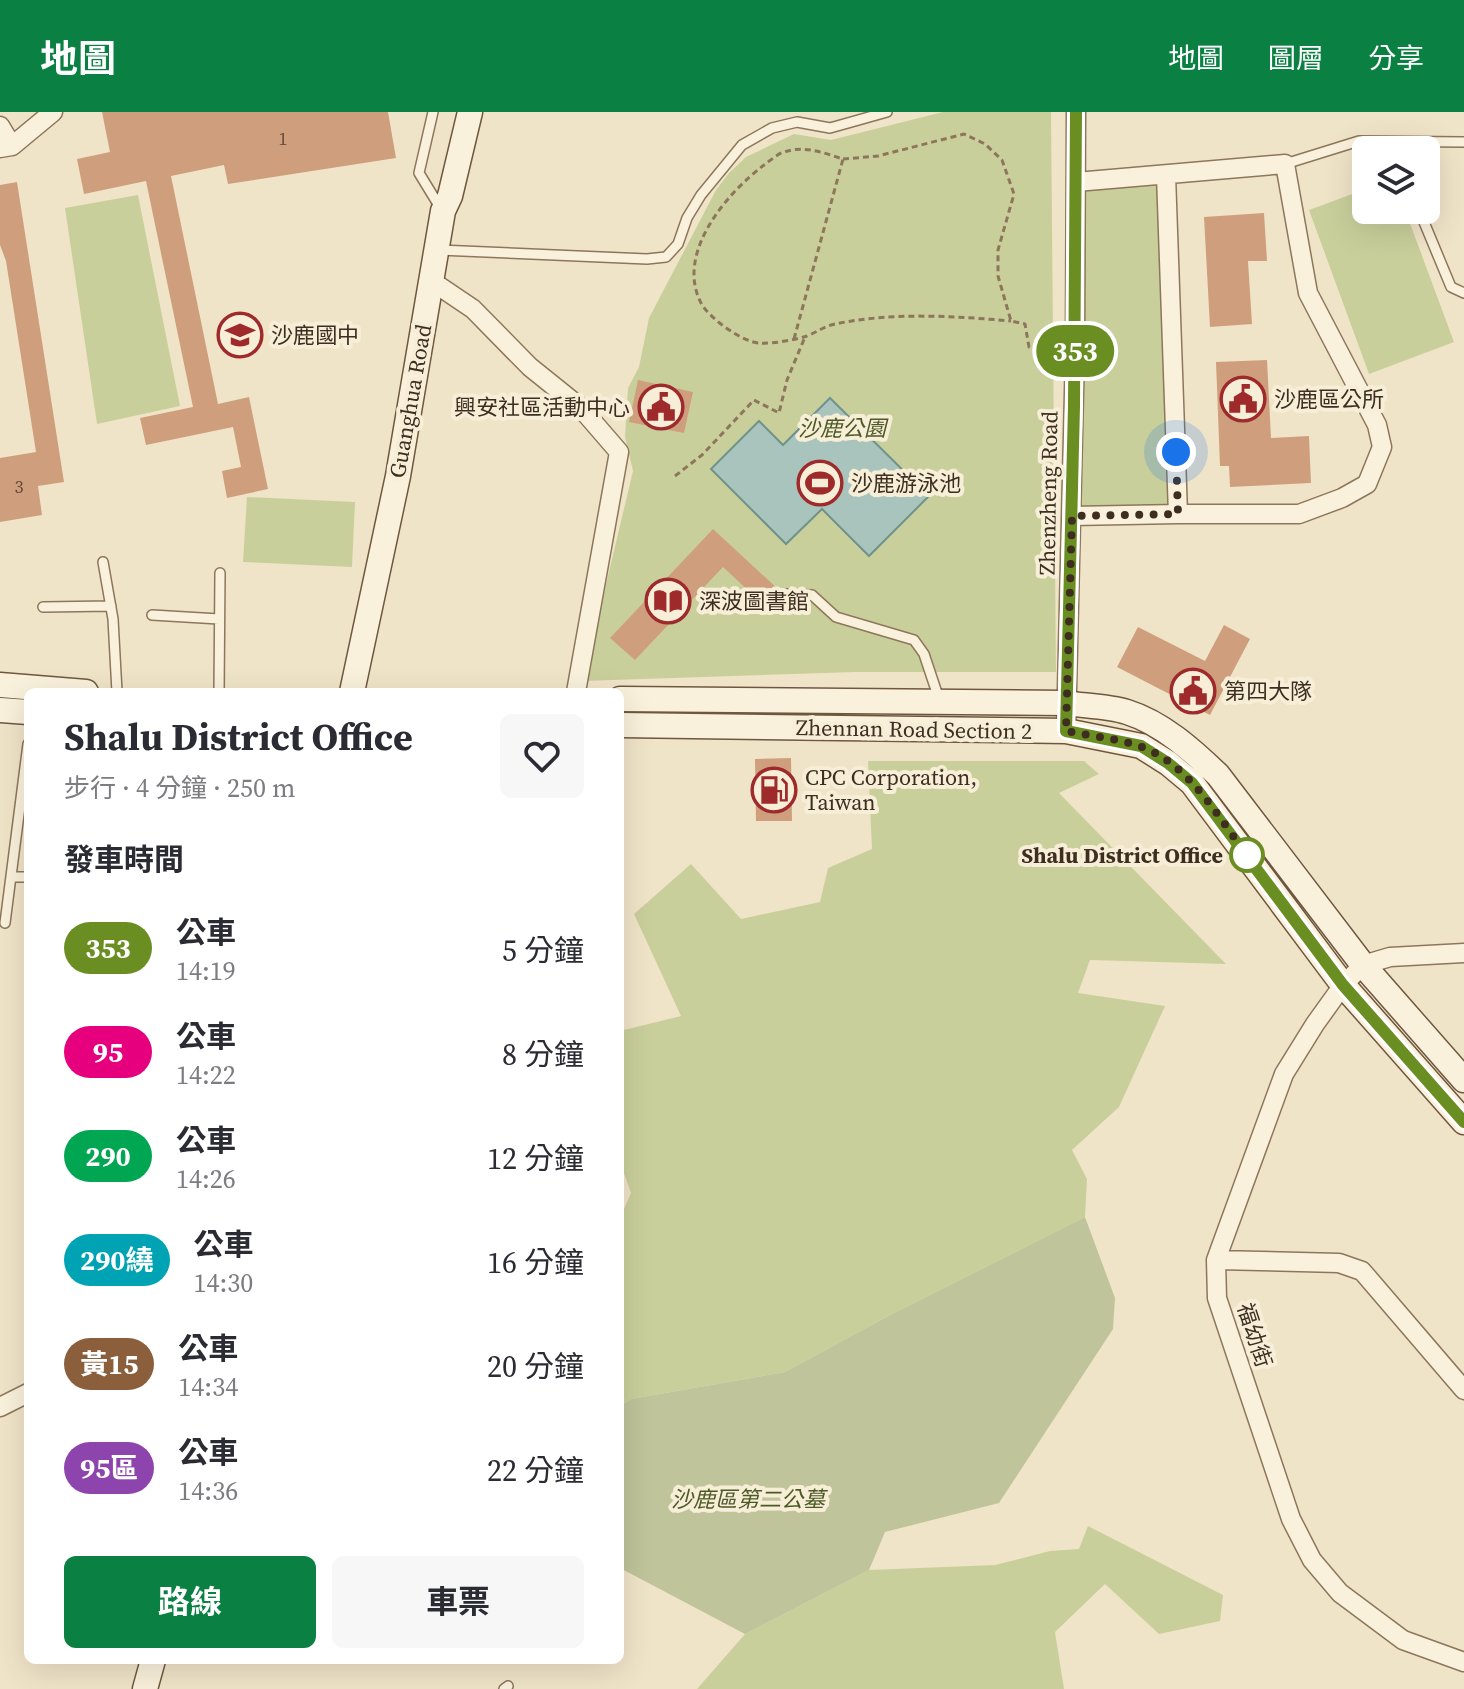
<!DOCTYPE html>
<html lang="zh-TW">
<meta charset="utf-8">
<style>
body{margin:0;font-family:"Source Serif 4","Noto Sans TC",serif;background:#f7f7f7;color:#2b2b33;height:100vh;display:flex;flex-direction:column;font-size:30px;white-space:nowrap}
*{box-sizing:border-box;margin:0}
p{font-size:26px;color:#7c7c81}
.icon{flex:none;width:44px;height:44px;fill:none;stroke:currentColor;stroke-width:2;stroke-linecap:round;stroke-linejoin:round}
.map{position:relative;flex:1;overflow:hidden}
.drawer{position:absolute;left:24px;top:576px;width:600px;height:976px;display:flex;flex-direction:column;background:#fff;border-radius:12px;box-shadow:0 8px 32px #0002}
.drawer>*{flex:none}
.badge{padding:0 16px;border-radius:26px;font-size:28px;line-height:52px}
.tools{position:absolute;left:1352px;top:24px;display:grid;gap:16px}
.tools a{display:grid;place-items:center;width:88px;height:88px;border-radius:12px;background:#fff;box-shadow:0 8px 32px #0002;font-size:40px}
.you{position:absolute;width:40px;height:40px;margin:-20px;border:6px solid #fff;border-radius:50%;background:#1a73e8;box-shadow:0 0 0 12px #1a73e833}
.map>.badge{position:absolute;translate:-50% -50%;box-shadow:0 0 0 4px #fff}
h2{padding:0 40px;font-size:30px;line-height:72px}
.round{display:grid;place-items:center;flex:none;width:84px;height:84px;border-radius:12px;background:#f7f7f7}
.summary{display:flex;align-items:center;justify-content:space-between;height:136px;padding:0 40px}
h1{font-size:38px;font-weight:700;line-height:60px}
.button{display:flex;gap:16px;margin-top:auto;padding:16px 40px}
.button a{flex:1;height:92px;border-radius:12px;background:#0b8043;color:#fff;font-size:32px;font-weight:700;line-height:92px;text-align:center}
.button a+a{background:#f7f7f7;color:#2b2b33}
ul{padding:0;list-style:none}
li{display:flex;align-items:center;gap:24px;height:104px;padding:0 40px}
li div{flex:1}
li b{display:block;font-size:30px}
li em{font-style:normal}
li .badge{min-width:88px;font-weight:700;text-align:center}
header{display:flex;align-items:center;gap:48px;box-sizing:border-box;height:112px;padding:0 40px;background:#0b8043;color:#fff}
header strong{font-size:38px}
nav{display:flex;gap:44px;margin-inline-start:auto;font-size:28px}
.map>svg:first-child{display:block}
</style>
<header>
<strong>地圖</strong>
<nav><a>地圖</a><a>圖層</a><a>分享</a></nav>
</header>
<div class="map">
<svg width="1464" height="1577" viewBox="0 0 1464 1577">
<rect width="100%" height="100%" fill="#f0e4c8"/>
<path fill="#c9cf9b" d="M943,0H1051L1056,560H855L583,569L633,359L625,325L628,276L639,255L649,206L716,78L729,61L746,45L794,22L831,28Z
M1161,69L1172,394L1079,398L1081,75Z
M1366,77V98H1405L1454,230L1369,262L1309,98Z
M138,83L180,294L97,312L65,96Z
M247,385L355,390L352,455L243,450Z
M868,649H1084L1099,662L1059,681L1226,852L1090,848L1078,881L1165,894L1119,995L1072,1038L1087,1067L1085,1105L892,1202L785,1260L631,1287L620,1294V1106L631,1081L620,1050V919L681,904L634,802L691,752L741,807L820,790L828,756L872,737Z
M1088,1414L1223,1483L1220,1509L1159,1522L1105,1472L1055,1520L1064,1577H697L745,1522L869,1458L995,1453L1050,1439L1079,1437Z"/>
<path fill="#bfc49a" d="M1085,1105L1115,1186L1113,1217L999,1391L885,1420L869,1458L745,1522L620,1456V1294L631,1287L785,1260L892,1202Z"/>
<path fill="#a9c4bc" stroke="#6f938a" stroke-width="2" d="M830,286L929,384L869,444L822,397L786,432L711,357L759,309L783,333Z"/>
<path fill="#cf9f7d" d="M102,0H388L396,46L228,72L224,53L171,64L218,292L249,285L268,377L227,386L222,359L241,355L233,315L146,333L140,306L193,295L146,69L84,82L77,47L110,40Z
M17,70L64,370L38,374L42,403L0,410V346L36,340L6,149L0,133V73Z
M1264,101L1267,149H1248L1252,212L1210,215L1204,105Z
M1267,248L1271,326L1309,324L1311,371L1230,375L1229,354H1220L1216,250Z
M638,268L693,280L684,321L629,310Z
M713,417L779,478L770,487L769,495L768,497L723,455L635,548L610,526Z
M1224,513L1250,527L1210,603L1117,555L1138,515L1205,549Z
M791,646L792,709H756L755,647Z"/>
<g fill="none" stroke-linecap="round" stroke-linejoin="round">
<g stroke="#8d765c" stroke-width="12">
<path id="lane" d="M433,0L419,61L441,97
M1285,52L1359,29L1464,30
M1419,98L1451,175L1464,181
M439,138L647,147L666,145L678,132L687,106L701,83L742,33L772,16L797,10L830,16L887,0
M103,450L113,507L117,580
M776,492L786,482L812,483L836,505L914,528L924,542L939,587
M43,495L111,494
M152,503L219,507
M219,580L220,461
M11,765H28
M5,811L28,632
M504,1577L508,1574"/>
</g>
<g stroke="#8d765c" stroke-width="21">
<path id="street" d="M0,14L12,34
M0,36L12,34L53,0
M1076,70L1285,52L1308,181L1377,313L1382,335L1367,372L1342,386L1299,402H1178L1166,63
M430,168L473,197L530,255L581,296L619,340L576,580
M1072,404L1178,402
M1066,619L1075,238L1076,0
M1464,841L1390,845L1363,853L1343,873L1315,912L1284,962L1216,1148L1217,1186L1291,1407L1312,1448L1340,1481L1403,1528L1464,1550
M1216,1148L1339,1151L1362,1159L1464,1278
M0,1295L28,1281"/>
</g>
<g stroke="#6f573f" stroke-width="27">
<path id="secondary" d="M0,573L86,580
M352,580L398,364L443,99L450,84L470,0
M620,587L1065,591C1085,594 1108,594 1127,600C1162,611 1192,638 1218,663L1363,853L1464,968
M0,598L28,600
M620,613L1066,619L1141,634L1168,651L1192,671L1343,873L1464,1010
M145,1577L153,1548"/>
</g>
<path stroke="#8d765c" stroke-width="3" stroke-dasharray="6 4" stroke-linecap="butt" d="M843,47L878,44L964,22L985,32L1002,48L1014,82L998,138V164L1011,209L1025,212L1029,235L1058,237
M794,227L843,47C824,41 804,33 784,40C777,42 770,49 764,53C727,81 675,141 701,191C709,206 742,230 759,231C773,232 794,228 807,224C817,220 825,214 835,212C892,200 954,204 1011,209
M675,364L702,343L754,288L779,301L787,268L805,225"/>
<use href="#lane" stroke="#faf1dc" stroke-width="9"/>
<use href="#street" stroke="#faf1dc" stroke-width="18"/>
<use href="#secondary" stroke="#faf1dc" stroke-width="24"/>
</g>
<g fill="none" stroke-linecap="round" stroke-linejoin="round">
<g stroke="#fff" stroke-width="18">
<path id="line" d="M1076,0L1074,294L1066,619L1141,634L1168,651L1192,671L1343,873L1464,1010"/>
</g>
<use href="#line" stroke="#6b8e23" stroke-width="12"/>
<path stroke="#3d2e20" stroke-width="8" stroke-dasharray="0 14.4" d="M1176,340L1178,402L1072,404L1066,619C1090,624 1116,626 1139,634C1188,650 1218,705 1247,743"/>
</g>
<defs>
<g id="school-ring" transform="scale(2.3)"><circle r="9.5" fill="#f7eed8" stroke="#9e2a2b" stroke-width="1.5"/><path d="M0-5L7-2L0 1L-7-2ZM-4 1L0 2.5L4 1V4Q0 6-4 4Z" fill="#9e2a2b"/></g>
<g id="civic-ring" transform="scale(2.3)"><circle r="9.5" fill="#f7eed8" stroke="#9e2a2b" stroke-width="1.5"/><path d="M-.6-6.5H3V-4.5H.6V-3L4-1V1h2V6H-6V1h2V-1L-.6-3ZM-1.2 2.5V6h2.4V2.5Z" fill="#9e2a2b"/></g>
<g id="stadium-ring" transform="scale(2.3)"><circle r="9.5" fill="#f7eed8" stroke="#9e2a2b" stroke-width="1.5"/><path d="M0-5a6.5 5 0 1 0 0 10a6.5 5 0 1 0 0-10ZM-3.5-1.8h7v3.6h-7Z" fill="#9e2a2b"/></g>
<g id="library-ring" transform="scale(2.3)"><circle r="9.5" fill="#f7eed8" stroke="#9e2a2b" stroke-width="1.5"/><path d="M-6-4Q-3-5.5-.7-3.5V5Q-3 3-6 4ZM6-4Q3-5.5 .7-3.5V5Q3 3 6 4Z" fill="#9e2a2b"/></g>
<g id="fuel-ring" transform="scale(2.3)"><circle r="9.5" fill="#f7eed8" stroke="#9e2a2b" stroke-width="1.5"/><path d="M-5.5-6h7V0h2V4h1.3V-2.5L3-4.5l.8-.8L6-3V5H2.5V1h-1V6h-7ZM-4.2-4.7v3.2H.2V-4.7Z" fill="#9e2a2b"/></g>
</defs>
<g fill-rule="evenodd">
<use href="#school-ring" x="240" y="223"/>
<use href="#civic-ring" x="1243" y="287"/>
<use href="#civic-ring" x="661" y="295"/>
<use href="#stadium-ring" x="820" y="371"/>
<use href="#library-ring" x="668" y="489"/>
<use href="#civic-ring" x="1193" y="579"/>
<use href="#fuel-ring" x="774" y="678"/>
</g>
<circle fill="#fff" stroke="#6b8e23" stroke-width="4" cx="1247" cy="743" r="16"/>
<g text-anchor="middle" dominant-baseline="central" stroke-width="8" stroke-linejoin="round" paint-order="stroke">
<g font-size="18" fill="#624a37">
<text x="283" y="26">1</text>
<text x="19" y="374">3</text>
</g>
<g font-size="22" fill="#3d2e20" stroke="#f7eed8" text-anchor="start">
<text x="271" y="223">沙鹿國中</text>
<text x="1274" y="287">沙鹿區公所</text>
<text x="630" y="295" text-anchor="end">興安社區活動中心</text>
<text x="851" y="371">沙鹿游泳池</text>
<text x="699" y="489">深波圖書館</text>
<text x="1224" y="579">第四大隊</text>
<text x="805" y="665">CPC Corporation,<tspan x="805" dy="25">Taiwan</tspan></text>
</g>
<g font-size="22" fill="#3d2e20" stroke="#f7eed8">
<text transform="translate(410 289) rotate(-80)">Guanghua Road</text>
<text transform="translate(1048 381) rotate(-89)">Zhenzheng Road</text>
<text transform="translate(914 617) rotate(1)">Zhennan Road Section 2</text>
<text transform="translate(1255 1223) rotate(72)">福幼街</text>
</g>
<g font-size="22" font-style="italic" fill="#4d5a26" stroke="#f7eed8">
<text x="842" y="316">沙鹿公園</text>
<text x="748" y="1387">沙鹿區第二公墓</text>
</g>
<g font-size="22" font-weight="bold" fill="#3d2e20" stroke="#f7eed8" text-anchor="end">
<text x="1223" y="743">Shalu District Office</text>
</g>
</g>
</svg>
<div class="tools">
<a><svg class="icon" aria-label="layers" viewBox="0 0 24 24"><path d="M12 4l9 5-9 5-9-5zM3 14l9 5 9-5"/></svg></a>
</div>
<div class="you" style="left:1176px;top:340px"></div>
<b class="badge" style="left:1075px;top:239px;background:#6b8e23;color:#fff">353</b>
<section class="drawer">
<div class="summary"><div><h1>Shalu District Office</h1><p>步行 · 4 分鐘 · 250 m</p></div><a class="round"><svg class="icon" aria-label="heart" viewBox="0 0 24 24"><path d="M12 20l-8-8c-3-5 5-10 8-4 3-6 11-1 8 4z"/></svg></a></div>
<h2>發車時間</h2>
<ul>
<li><span class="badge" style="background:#6b8e23;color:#fff">353</span><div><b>公車</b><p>14:19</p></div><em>5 分鐘</em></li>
<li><span class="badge" style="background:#e6007e;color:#fff">95</span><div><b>公車</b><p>14:22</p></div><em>8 分鐘</em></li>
<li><span class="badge" style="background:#00a651;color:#fff">290</span><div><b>公車</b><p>14:26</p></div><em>12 分鐘</em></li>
<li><span class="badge" style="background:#00a3b4;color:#fff">290繞</span><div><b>公車</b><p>14:30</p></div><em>16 分鐘</em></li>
<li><span class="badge" style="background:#8b5e3c;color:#fff">黃15</span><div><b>公車</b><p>14:34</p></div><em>20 分鐘</em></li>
<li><span class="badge" style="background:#8e44ad;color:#fff">95區</span><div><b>公車</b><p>14:36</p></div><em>22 分鐘</em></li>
</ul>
<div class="button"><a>路線</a><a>車票</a></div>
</section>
</div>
